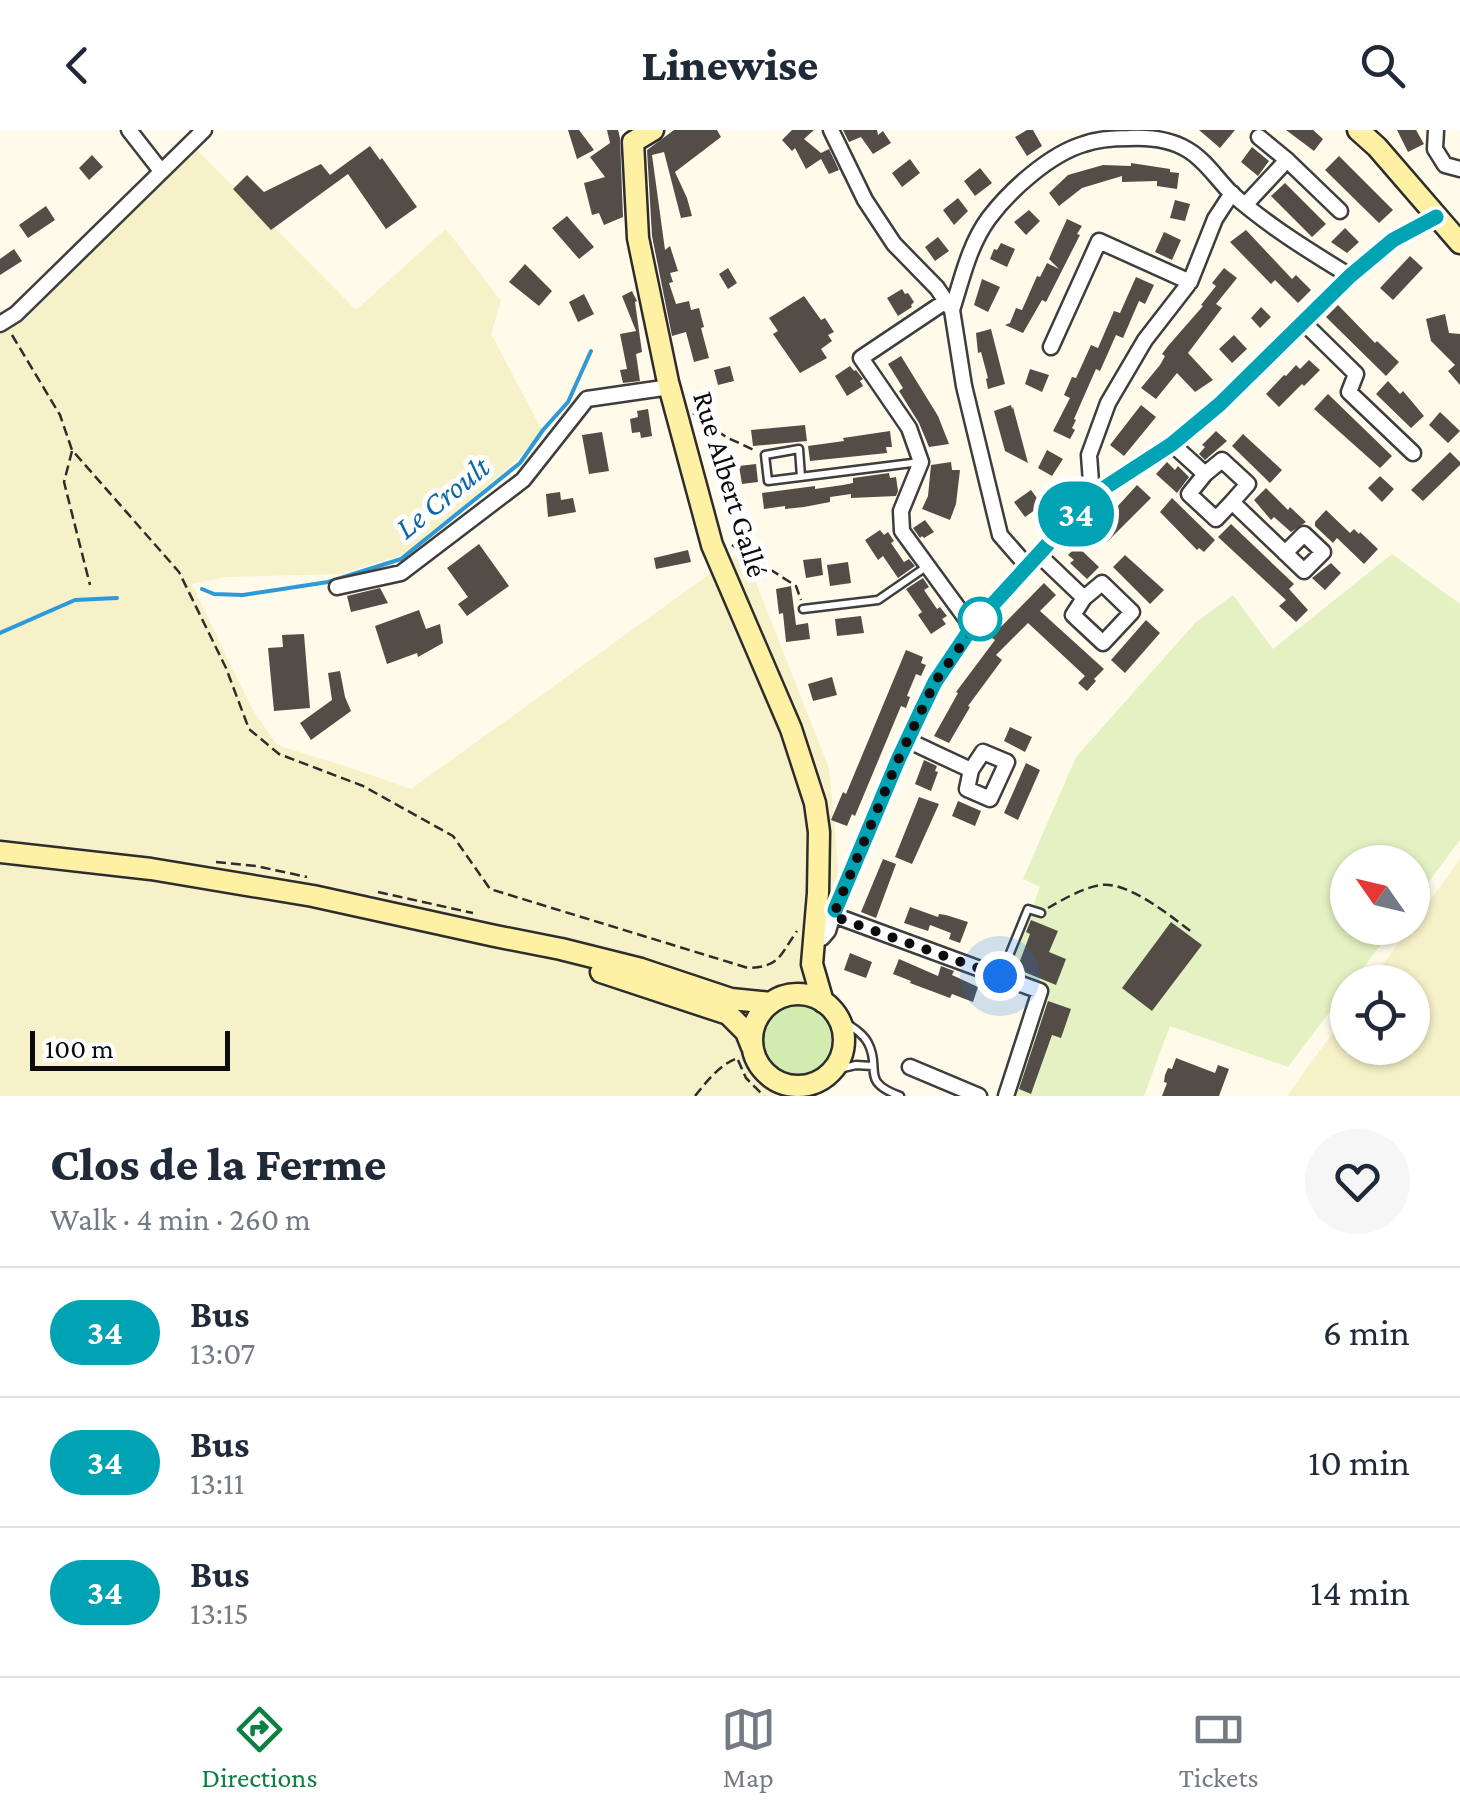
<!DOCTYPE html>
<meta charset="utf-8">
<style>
body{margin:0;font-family:"Crimson Pro",serif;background:#f6f6f7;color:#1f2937;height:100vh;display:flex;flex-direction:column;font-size:38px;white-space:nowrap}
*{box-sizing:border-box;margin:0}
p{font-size:32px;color:#747a83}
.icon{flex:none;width:55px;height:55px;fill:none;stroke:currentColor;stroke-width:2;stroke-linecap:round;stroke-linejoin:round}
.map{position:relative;height:966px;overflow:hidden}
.details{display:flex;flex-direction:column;background:#fff;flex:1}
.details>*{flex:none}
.badge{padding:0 20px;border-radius:32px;font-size:35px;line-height:65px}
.needle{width:65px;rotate:304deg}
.controls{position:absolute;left:1330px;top:715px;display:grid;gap:20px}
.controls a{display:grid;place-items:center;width:100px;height:100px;border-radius:50%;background:#fff;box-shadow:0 2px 8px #0004;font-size:50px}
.scale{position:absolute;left:30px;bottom:25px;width:200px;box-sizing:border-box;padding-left:10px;border:5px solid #0b0b0b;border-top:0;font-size:28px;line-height:35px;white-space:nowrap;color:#0b0b0b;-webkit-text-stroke:8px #fff;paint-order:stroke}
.you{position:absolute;width:50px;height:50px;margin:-25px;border:8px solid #fff;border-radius:50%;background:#1a73e8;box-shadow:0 0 0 15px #1a73e833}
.map>.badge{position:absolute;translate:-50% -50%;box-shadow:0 0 0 5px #fff}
.round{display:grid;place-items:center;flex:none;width:105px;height:105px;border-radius:52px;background:#f6f6f7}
.summary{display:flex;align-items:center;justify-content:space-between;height:170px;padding:0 50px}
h1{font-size:48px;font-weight:800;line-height:75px}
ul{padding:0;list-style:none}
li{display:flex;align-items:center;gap:30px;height:130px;padding:0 50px;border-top:2px solid #e0e1e3}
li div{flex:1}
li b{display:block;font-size:38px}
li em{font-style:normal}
li .badge{min-width:110px;font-weight:700;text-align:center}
header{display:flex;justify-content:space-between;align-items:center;height:130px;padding:0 50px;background:#fff;font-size:45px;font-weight:800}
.dock{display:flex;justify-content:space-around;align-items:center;height:140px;border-top:2px solid #e0e1e3;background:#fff;font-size:28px;color:#747a83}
.dock a{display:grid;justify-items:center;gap:5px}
.dock .active{color:#0b8043}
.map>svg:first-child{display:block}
</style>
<header><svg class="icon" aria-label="back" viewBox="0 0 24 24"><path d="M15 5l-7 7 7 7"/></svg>Linewise<svg class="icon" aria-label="search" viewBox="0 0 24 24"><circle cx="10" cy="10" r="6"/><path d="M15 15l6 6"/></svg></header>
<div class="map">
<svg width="1460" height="966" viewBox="0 0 1460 966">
<rect width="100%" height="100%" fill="#fffae9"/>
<path fill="#f6f1c8" d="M190,13L356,180L446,99L501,171L491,204L542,300L518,329L409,423L340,444L226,447L192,454L251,577L277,615L348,637L411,659L743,420L829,638L839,746L790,966H0V195Z
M1460,729V966H1287L1347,883L1348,918H1412V852H1370L1410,798H1412L1413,794Z"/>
<path fill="#d2ebb1" d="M759 911a38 38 0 1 1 76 0a38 38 0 1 1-76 0Z"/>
<path fill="#e4f2c3" d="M1392,424L1460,474V710L1413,773L1412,732H1348V798H1394L1352,852H1348L1347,859L1288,937L1170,896L1144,966H1009L1044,855L1009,838L1040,757L1023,749L1076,627L1196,492L1233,465L1273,519Z"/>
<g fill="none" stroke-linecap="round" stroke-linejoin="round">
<path stroke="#2d99d6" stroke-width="4" d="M202,459L214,464L243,465L276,460L328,452L401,429L520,333L543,300L568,272L591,221
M0,503L75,470L117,468"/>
</g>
<path fill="#544c47" d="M568,0H579L594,20L577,29Z
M607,0H618L620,8L623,87L604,95L599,83L592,85L584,53L605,47L590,27L610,13Z
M674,0H717L721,7L675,42L687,68L692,86L681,88L664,22L652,25L665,120L670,116L678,141L670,143L673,152L669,153L676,174L689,171L691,180L699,178L704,197L701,198L709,228L694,232L686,202L672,206L652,106L647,20Z
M792,0H814L804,9L821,23L829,19L839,40L829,44L821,29L806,39L795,18L792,21L782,10Z
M843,0H877L878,5L883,1L891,13L873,24L861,7L849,12Z
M1027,0H1033L1042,16L1027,26L1015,7Z
M1199,0H1235L1220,18Z
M1286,0H1313L1323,9L1314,21Z
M1397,0H1416L1424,14L1408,22Z
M370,16L380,30L382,28L417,77L386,99L348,44L271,100L233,59L247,45L264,62L321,34L330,45Z
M1252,17L1269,31L1258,46L1241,32Z
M92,25L103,37L89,50L79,38Z
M1339,26L1393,80L1379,93L1325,40Z
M910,29L920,43L902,57L892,43Z
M1131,33L1170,39V42L1179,43L1177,59L1157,56V51L1122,52V46L1082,58L1059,76L1049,63L1068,45L1103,35L1131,36Z
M980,38L992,53L975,66L964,51Z
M1285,53L1326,94L1312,107L1271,66Z
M958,68L968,81L954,95L943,80Z
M1175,70L1190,74L1185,91L1170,88Z
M46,76L55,90L28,108L19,95Z
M1029,80L1040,91L1026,105L1014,92Z
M567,86L594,117L579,129L552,98Z
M1067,89L1082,96L1077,104L1080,105L1046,172L1042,170L1023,203L1005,195L1010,193L1016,178L1022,180L1037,146L1040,147L1047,133L1059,139L1049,129Z
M1345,98L1359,112L1347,123L1331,112Z
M1246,100L1292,149L1296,145L1311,160L1298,173L1275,150L1271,154L1230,112Z
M1164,102L1181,110L1172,130L1155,122Z
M938,107L949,121L935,131L925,117Z
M1001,113L1015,119L1007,137L990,129L994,119L997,120Z
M14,119L22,131L0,145V129Z
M1410,126L1423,138L1393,170L1380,158Z
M525,134L552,161L539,176L509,152Z
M728,138L737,153L728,159L719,144Z
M1224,138L1237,148L1216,174L1222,178L1188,223L1213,250L1195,262L1177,243L1156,269L1141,258L1160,235L1165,226L1162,224L1168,216L1203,176L1201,175L1216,156L1212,153Z
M1136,147L1154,155L1145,174L1139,171L1123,208L1116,205L1100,241L1096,239L1074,289L1076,290L1072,298L1075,300L1070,309L1053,301L1070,268L1064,265L1072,247L1076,248L1091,215L1098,218L1114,181L1120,183Z
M982,149L1000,157L988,182L974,175Z
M902,159L905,164L908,163L914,172L911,175L912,177L898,186L887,168Z
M632,161L637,171L635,172L642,222L636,224L640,251L623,253L620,240L627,239L620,204L636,201L622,166Z
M584,164L594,184L578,192L569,172Z
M804,166L821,190L825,188L834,202L828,205L832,211L821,219L827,228L800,243L773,204L778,201L769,188Z
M1338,175L1375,213L1377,211L1399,232L1386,246L1326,187Z
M1261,177L1271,187L1260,198L1251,188Z
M1445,184L1449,203L1460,204V255L1448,241L1455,235L1431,211L1426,189Z
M991,199L1005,254L988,259L986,249L988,248L981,222L978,223L976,203Z
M1234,205L1247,219L1232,233L1219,219Z
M901,226L938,286L949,314L929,317L919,293L899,261L903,258L888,234Z
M1309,230L1320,240L1304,256L1302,254L1279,277L1266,264L1284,245L1286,246L1296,235L1300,239Z
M730,236L734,251L718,255L714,240Z
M850,236L854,241L856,240L863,249L860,251L863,256L847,266L835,246Z
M1030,239L1049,245L1042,262L1025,254Z
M1388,251L1400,264L1403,261L1424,286L1411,298L1376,264Z
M1328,264L1392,326L1380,338L1314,279Z
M1011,275L1012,279L1013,277L1028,333L1005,321L994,281Z
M1141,275L1156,287L1124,326L1110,315Z
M648,279L652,306L641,308L640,302L632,303L630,289L638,287L637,281Z
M1440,282L1460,301L1448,313L1429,295Z
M805,295L807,311L753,316L751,300Z
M890,301L892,317H886L887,323L810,331L808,316L844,311L843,308Z
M1216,301L1227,311L1205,330L1199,324L1205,317L1202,315Z
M602,302L609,341L589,344L582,305Z
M1243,304L1282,340L1270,353L1232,316Z
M1047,320L1063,329L1052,346L1038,338Z
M1450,322L1460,332V335L1423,371L1411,360Z
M951,332L952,340H960L956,374L950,390L922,379L928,366L931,335Z
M1167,332L1175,340L1178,336L1189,347L1177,363L1156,344Z
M756,334L758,352L742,354L739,336Z
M889,343L890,348L896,347L898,361L896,366L851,368V364L830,367V372L804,377L785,379V376L764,379L762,363L815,356V359L843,355L853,353V348Z
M1380,346L1394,359L1382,372L1368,358Z
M1137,355L1151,368L1107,412L1095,401Z
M1266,358L1288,380L1290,377L1306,392L1291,402L1274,387L1271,390L1254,370Z
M1031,360L1042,375L1025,387L1014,372Z
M560,362L561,370L573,368L576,382L548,387L546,364Z
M1172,368L1215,410L1204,422L1199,418L1197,420L1160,382Z
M1326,380L1350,403L1354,399L1359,404L1360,402L1378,419L1364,434L1337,408L1333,413L1315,396V392Z
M925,390L934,402L924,408L922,406L920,408L913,398Z
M1231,394L1294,454L1289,459L1308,480L1296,492L1279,476L1286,470L1218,407Z
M880,400L884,405L888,402L894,411L891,413L904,432L909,429L915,436L898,448L883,426L878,430L865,410Z
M479,414L509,456L467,486L458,474L468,467L447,438Z
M1077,416L1099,437L1087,449L1070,433L1074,430L1068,425Z
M688,420L691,432L656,439L654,428Z
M1125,425L1164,460L1150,474L1113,437Z
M821,428L823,445L806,448L803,430Z
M848,432L851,453L830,456L827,435Z
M1331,433L1341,443L1325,460L1312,448Z
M923,448L929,457L924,460L937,479L940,477L947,486L942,489L946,494L931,504L918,485L922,482L906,459Z
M1044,453L1056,465L1040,481L1104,539L1094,549L1096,551L1087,561L1078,553L1085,546L1028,493L996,525L1002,530L968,576L970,577L949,613L934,606L958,563L956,562L995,510L991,507Z
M791,456L796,495L808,493L810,509L786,512L783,483L779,484L776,459Z
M380,458L388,473L351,482L347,466Z
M419,480L426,499L440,494L443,513L418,527L417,523L387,534L375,496Z
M861,486L864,503L837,506L835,489Z
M1146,490L1160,503L1125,543L1111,530Z
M304,504L310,578L274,581L268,518L283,517L282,505Z
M906,520L923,527L921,533L926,535L921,546L916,544L907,566L910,567L906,578L901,576L855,686L852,684L847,696L831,690L843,662L846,664Z
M340,541L345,567L351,581L311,610L300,593L332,570L328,543Z
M832,547L837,565L813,571L808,554Z
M1010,597L1032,607L1025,622L1004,611Z
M924,630L937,636L935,641L938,642L931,661L915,654Z
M1026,633L1040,640L1018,690L1004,683Z
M919,667L939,674L912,734L895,727Z
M958,671L981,681L975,696L952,686Z
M883,729L896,734L876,788L861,782Z
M910,777L938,787L939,784L946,785L968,792L960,813L949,809L951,803L930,795L928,801L904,793Z
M1031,790L1058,801L1049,822L1066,829L1056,855L1017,839L1030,804L1026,802Z
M1171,792L1202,815L1152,881L1122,858Z
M850,823L872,832L866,848L844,840Z
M899,829L938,846L941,836L954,841L952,845L978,857L973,872L952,864L950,868L910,853L911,851L893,844Z
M1048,871L1071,879L1061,908L1052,905L1031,964L1019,959Z
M1176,928L1215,943L1218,935L1229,939L1219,966H1162L1167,953L1164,952L1165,945L1168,938L1172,939Z"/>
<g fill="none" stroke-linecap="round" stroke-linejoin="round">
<g stroke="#3e3e3e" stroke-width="11">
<path id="lane" d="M801,347L799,319L765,325L768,351L920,332
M803,479L878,470L926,437
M1001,845L1028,779L1041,783
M836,886C846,894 862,901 868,913C882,939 859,951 900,966
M831,941L856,935L872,936"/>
</g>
<g stroke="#3e3e3e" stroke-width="19">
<path id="street" d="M129,0L161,41
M831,0L865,70L894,114L937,158L952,180L964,256L1000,405L1028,437
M1436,0L1435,19L1445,35L1460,39
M1287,30L1340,81
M1246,74L1287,30L1259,7
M946,171L861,228L909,298L921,332L901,381L902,401L972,497
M952,180C962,149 969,115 989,88C1010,60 1050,24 1084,14C1098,9 1114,8 1129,8C1149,7 1170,9 1188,20C1205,30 1217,49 1231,63C1267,95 1309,121 1350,146
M1303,192L1356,244L1349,262L1413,323
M0,194L16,184L204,0
M1051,217L1099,111L1190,152
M1172,314L1205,344L1189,364L1216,389L1232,372L1304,441L1323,422L1304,404L1285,423
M1205,344L1222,330L1248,354L1232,372
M1092,366L1089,325L1108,273L1145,210L1190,152L1215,89L1232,63
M1039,425L1084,468L1073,485L1103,513L1132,482L1102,453L1084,468
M337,457L401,443L523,350L587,269L670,257
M907,610L971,640L967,659L990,669L1007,632L983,622L971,640
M835,780L907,610L935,552L972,497L1092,366L1172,314L1220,275L1350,146L1393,110L1436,87
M828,783L1040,861L1006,966
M816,809L822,808L828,801L834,781
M910,937L979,966"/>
</g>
<g stroke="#2d2d2d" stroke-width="25">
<path id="secondary" d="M653,0L633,12L638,108L668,252L712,415L791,599L815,673L819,702L818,763L812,834L823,872
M1358,0L1377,17L1460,113
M0,722L151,739L313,766L495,806L561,819L641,839L731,869L771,873
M601,842L728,884L746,902L752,917
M752 910a46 46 0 1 1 92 0a46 46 0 1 1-92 0Z"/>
</g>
<path stroke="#2d2d2d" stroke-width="2.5" stroke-dasharray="10 5" stroke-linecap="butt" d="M12,205L60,285L72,320L179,442L226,538L249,599L279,624L363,656L453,706L490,759L748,838C780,837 780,825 797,801
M693,283L726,307L754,320
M72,321L64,352L90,455
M732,415L796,456L801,470
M216,732L256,736L307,747
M378,762L473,783
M1048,778C1064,769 1082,758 1101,755C1128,751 1172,787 1193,803
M738,930L746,948L764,966
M695,966C707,951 720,934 738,928"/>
<use href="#lane" stroke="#fff" stroke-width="6"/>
<use href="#street" stroke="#fff" stroke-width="14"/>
<use href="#secondary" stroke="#fff1a4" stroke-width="20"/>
</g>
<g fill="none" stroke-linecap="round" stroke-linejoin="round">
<g stroke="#fff" stroke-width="22">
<path id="line" d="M835,780L898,630L921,581L935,552L972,497L1092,366L1172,314L1220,274L1350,146L1393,110L1436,87"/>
</g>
<use href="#line" stroke="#00a3b4" stroke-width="15"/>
<path stroke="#0b0b0b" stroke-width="10" stroke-dasharray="0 18" d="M980,489L935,552L898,630L833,786L1000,846"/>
</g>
<circle fill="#fff" stroke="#00a3b4" stroke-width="5" cx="980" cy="489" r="20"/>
<g text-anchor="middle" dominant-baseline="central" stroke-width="10" stroke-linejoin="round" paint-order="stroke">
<g font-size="30" fill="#0b0b0b" stroke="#fff">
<text transform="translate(731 354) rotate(73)">Rue Albert Gallé</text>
</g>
<g font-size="32" font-style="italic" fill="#0e68a4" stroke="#fff">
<text transform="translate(442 367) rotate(-39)">Le Croult</text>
</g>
</g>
</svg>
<div class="controls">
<a><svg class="needle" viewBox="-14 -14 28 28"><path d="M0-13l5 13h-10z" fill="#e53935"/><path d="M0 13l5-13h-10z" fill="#747a83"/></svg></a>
<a><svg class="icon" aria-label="locate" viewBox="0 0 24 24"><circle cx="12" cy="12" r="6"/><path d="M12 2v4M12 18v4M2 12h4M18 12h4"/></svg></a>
</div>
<div class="scale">100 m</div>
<div class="you" style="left:1000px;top:846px"></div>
<b class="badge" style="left:1076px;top:384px;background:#00a3b4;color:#fff">34</b>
</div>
<section class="details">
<div class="summary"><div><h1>Clos de la Ferme</h1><p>Walk · 4 min · 260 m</p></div><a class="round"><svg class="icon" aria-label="heart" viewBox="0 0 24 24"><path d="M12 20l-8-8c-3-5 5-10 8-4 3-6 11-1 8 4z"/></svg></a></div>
<ul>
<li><span class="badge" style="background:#00a3b4;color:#fff">34</span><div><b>Bus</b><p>13:07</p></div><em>6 min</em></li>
<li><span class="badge" style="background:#00a3b4;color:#fff">34</span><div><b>Bus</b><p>13:11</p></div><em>10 min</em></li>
<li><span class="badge" style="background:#00a3b4;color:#fff">34</span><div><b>Bus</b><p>13:15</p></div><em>14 min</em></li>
</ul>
</section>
<nav class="dock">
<a class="active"><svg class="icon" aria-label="directions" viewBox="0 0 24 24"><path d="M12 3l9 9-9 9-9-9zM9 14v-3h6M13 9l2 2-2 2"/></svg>Directions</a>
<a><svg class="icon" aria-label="map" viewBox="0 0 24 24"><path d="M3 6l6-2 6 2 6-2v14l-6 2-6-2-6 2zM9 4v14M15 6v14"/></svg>Map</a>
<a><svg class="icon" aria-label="tickets" viewBox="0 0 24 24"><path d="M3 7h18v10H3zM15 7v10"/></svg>Tickets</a>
</nav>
